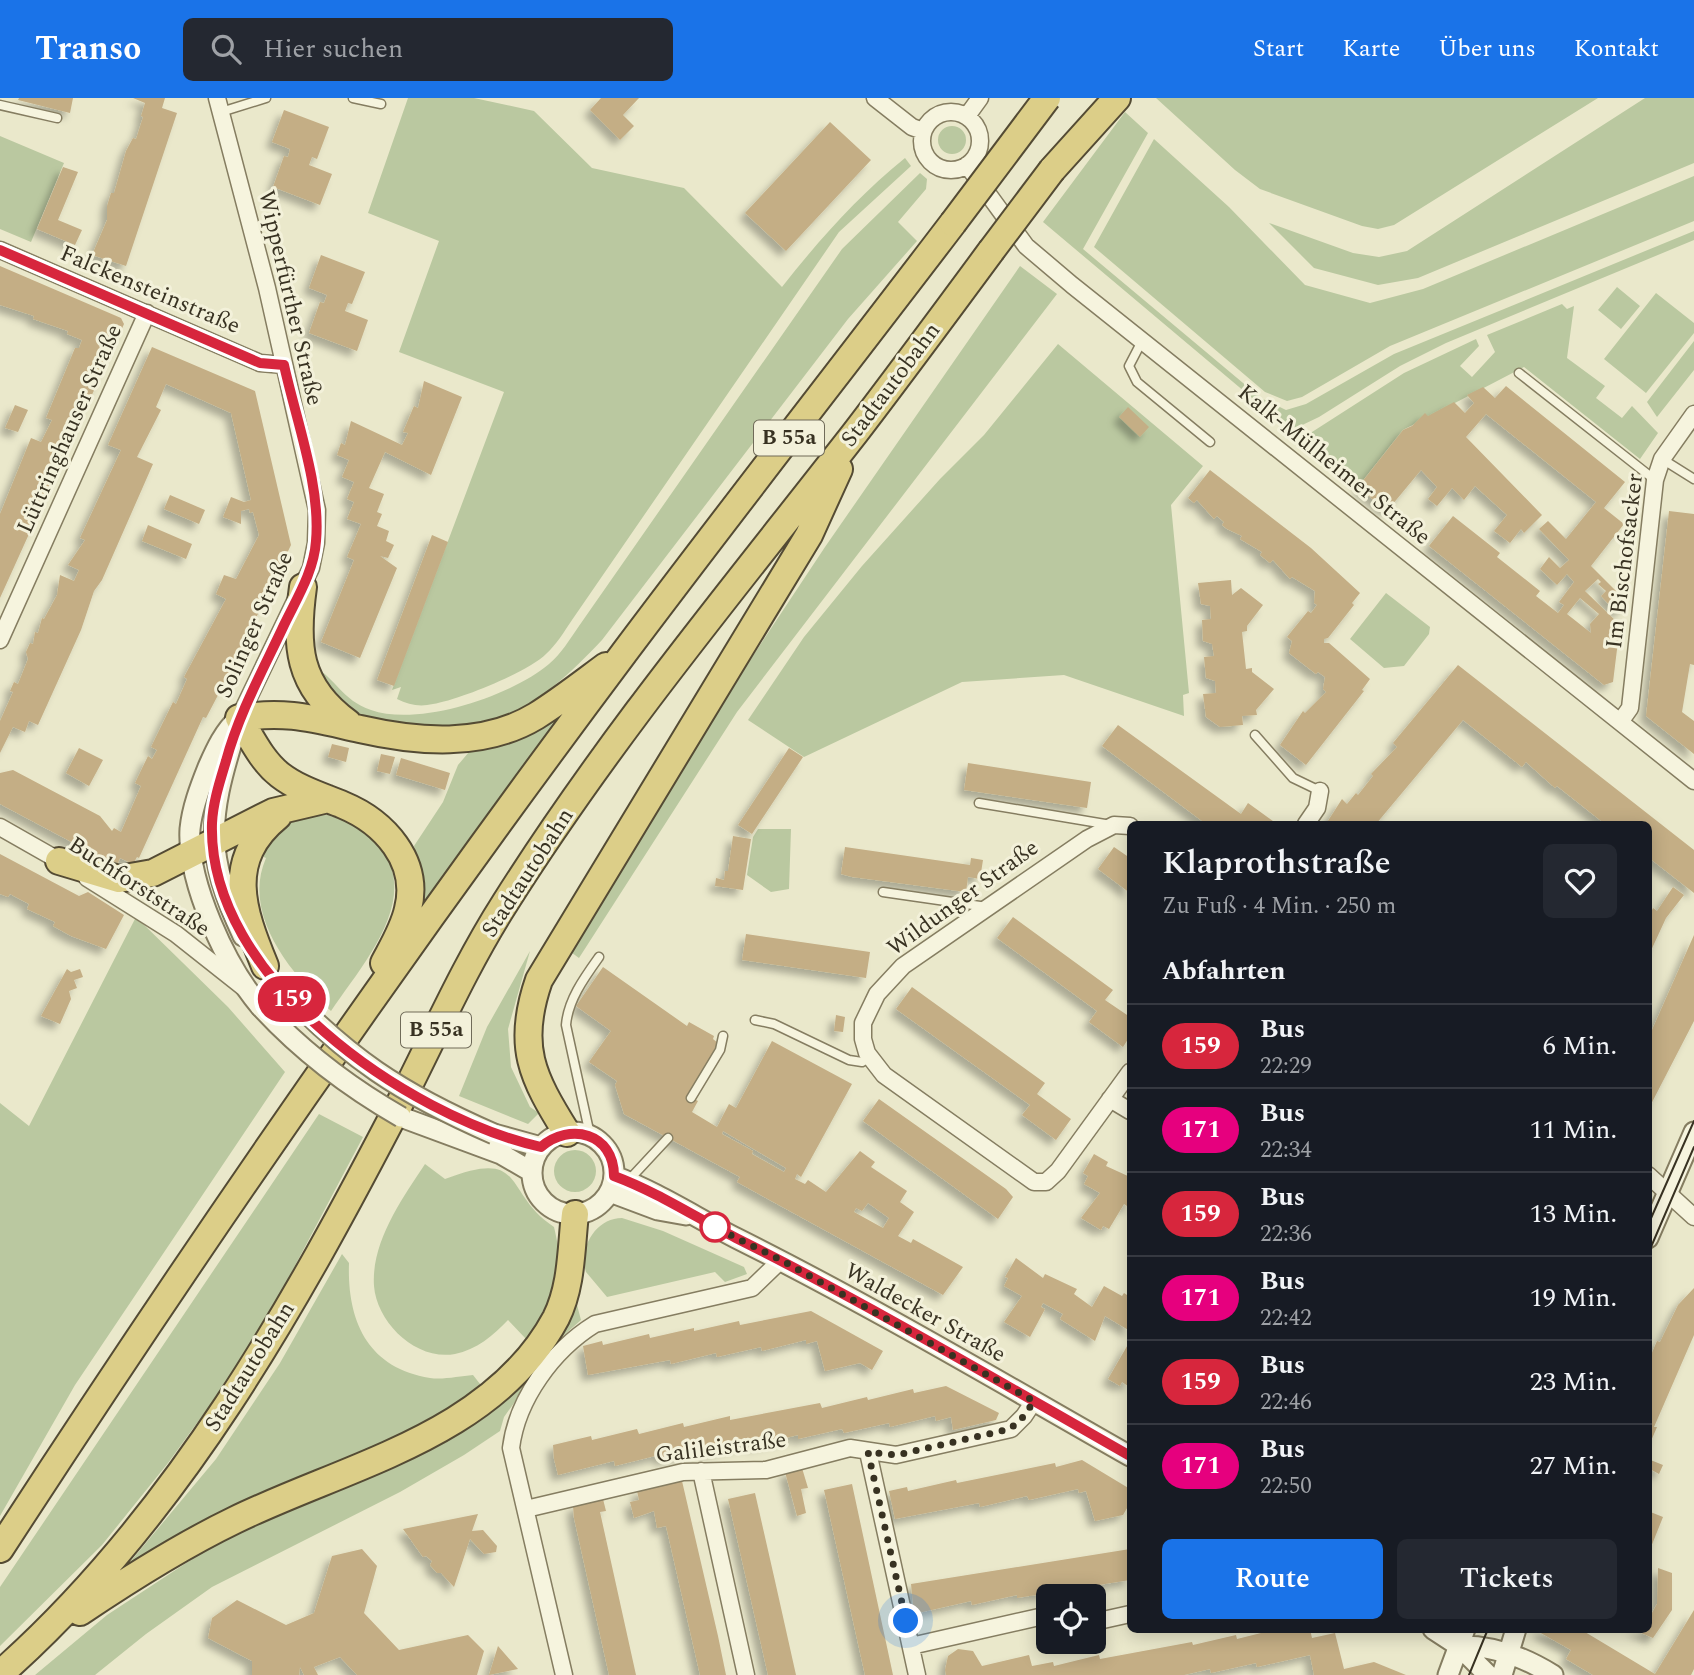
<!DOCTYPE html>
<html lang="de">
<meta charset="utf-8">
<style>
body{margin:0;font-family:Spectral,serif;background:#242831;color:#f1f3f6;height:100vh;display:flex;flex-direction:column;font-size:26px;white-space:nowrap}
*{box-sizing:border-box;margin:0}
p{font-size:23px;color:#9ea1a6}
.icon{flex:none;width:38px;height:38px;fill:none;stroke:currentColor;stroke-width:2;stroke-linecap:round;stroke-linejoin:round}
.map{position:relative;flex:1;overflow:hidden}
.panel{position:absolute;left:1127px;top:723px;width:525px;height:812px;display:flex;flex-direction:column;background:#171b24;border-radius:10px;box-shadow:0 4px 18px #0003}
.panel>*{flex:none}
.badge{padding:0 14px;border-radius:23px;font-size:24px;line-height:46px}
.controls{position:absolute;left:1036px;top:1486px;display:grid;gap:14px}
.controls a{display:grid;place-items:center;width:70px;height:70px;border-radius:10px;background:#171b24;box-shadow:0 4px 18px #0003;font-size:35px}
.you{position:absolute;width:35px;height:35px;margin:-18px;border:5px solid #fff;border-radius:50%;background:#1a73e8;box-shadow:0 0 0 10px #1a73e833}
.map>.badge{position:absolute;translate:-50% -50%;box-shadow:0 0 0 4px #fff}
h2{padding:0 35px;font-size:26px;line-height:63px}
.round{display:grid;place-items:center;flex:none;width:74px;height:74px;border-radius:10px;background:#242831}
.overview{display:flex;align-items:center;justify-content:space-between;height:119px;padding:0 35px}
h1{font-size:33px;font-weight:600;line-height:52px}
.primary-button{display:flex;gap:14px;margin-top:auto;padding:14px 35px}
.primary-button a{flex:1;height:80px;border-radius:10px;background:#1a73e8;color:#fff;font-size:28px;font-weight:600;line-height:80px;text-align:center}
.primary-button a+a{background:#242831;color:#f1f3f6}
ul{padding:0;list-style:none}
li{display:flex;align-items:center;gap:21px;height:84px;padding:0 35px;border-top:2px solid #363941}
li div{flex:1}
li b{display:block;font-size:26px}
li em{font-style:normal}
li .badge{min-width:77px;font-weight:700;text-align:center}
header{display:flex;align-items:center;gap:42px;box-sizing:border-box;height:98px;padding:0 35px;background:#1a73e8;color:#fff}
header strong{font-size:33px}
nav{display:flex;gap:38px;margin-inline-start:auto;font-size:24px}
.search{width:490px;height:63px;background:#242831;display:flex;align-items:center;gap:18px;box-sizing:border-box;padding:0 24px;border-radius:10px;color:#9ea1a6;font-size:26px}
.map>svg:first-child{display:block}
</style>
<header>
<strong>Transo</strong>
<div class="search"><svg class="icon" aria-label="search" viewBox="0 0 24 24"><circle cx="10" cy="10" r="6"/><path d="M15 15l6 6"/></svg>Hier suchen</div>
<nav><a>Start</a><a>Karte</a><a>Über uns</a><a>Kontakt</a></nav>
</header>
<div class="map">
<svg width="1694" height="1577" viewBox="0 0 1694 1577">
<defs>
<filter id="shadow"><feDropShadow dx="-6" dy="6" stdDeviation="3.5" flood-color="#0004"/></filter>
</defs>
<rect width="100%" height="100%" fill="#eae8cb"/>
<path fill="#bac8a0" d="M408,0H474L534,13L592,70L684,90L782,189C819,142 858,98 905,60L911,68L839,134L572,522C564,534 556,547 546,556C528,574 459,602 433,606C420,609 409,607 397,601L401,589L392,592L504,294L399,254L439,143L368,115Z
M1156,0H1598L1394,127L1378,131L1362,128L1260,91L1235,72Z
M1645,0H1694V65L1418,180L1378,187L1314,170L1269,125L1353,155L1379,159L1407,153Z
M1125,14L1148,35L1083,151L1261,300L1286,312L1306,306L1394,256L1694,133V142L1446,245L1400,268L1319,319L1296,330L1283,326L1043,124Z
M938 42a14 14 0 1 1 28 0a14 14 0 1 1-28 0Z
M0,38L64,65L31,144L0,131Z
M1154,41L1229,109L1305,187L1370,205L1423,191L1694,78V123L1390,248L1302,299L1287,303L1265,294L1094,149Z
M920,75L927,81L926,91L898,124L917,143L848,221L602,542C542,606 492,642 400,627C382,624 359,621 343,610C332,602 324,582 316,570C335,580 342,602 371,612C419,629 511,598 549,566C561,556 570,541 579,528L842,151Z
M1020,168L1057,196L737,614L579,860L568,852L701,636L825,449Z
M1617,189L1640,208L1621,231L1598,212Z
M1656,195L1694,225V235L1646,295L1604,261Z
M1562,206L1567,211L1574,208L1567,260L1605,288L1596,300L1622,320L1632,308L1658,335L1640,361L1524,269L1403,332L1357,390L1298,343L1404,275L1476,241L1479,248L1460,268L1472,279L1495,254L1487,237Z
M1694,243V272L1657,319L1647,304Z
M1058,246L1203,368L1171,407L1189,595L1183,597L1184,618L1064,577L962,584L804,659L748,622L804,539L862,468L940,381L984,337Z
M1386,495L1430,529L1429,536L1404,568L1384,570L1350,541Z
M557,619L560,622L416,815L420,780L414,748L443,704L458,667L469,654L520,641Z
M327,717C349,723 367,731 381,750C421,803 361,868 331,913C292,877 241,817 266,760L257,756C280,730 290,719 327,717Z
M758,731H791L789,791L771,794L747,777L753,739Z
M136,819L228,909L285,974L75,1287L0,1418V1005L29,1028Z
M530,853L508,931L511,969L530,1009L539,1015L528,1026L459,998L487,929Z
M319,1016L363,1039L252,1249L168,1365L102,1447L0,1548V1489Z
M554 1073a21 21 0 1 1 42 0a21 21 0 1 1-42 0Z
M425,1066L445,1081C528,1049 502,1095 554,1129C567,1183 556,1197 526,1241L508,1222C494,1237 476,1252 455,1256C416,1263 377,1225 374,1188C371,1144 402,1101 425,1066Z
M622,1120L663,1133L744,1169L747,1176L725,1184L715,1174L607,1199L586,1174C578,1150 596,1120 622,1120Z
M342,1156L349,1165C347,1222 367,1270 430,1280C443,1282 460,1278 473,1277L484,1291L377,1352L250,1400L125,1470L216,1361L280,1265Z
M567,1205L577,1207L581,1222L564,1237L524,1291L504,1319L500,1333L464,1357L400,1394L212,1489L146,1536L95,1577H35L107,1517L206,1452L244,1431L412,1357Z"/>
<path fill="#c4ae85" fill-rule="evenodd" filter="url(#shadow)" d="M19,0H73L70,15L18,2Z
M133,0H165L162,10L177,15L126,168L92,157L107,122V108L111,95H114L126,53L133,40L136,41L143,19L141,18L145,5Z
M601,0H639L623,17L634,28L620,42L590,12Z
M284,12L329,29L317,61L312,59L309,67L332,76L320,107L273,89L284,58L288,59L290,51L272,44Z
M830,24L871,62L786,153L745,115Z
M63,69L78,74L58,122L82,132L75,147L37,131Z
M321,157L365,174L352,206L348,205L345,213L368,222L357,253L309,235L320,204L324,205L327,197L309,190Z
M0,168L121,220L124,226L0,500V416L31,340L41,344L52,322L46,320L75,250H79L82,242L67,236L68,233L33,221L34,218L0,207Z
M152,249L255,293L291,447L228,578L206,620L203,619L139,760L137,759L133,766L120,760L118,765L98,758L0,706V675L13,672L100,718L112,733L114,730L121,734L141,688L135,685L148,658L152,661L157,652L151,649L173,604L176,606L187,581L184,579L226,501L216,496L224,477L236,481L259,437L253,414L250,415L249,411L241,413V426L223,419L231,399L244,404L251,402L231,315L166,286L156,309L161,312L137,359L153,366L102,482L94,493L81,532L38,627L29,623L25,634L13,629L0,655V623L13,594L10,593L14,584L18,586L28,561L26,554L30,545L33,546L35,534L38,535L42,520L44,521L57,497L60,477L74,483L79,472L68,467L85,442L80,440L121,352L108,347Z
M424,283L462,299L431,377L385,354L369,390L384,396L377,414L382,416L377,428L389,433L386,443L394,447L388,460L380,458L397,470L360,560L321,544L354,462L347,459L361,426L347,421L354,404L347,401L354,384L342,379L349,362L337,357L341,345L345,347L351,323L402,347L408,335L403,334L414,308L418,310Z
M1506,288L1625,384L1604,410L1624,426L1591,468L1628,505L1617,515L1601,498L1606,493L1598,486L1601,484L1598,481L1585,493L1620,527L1613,584L1604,587L1429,448L1453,418L1500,455L1497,459L1540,493L1536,498L1558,515L1564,507L1559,504L1574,484L1567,476L1557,487L1540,471L1549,459L1560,470L1569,462L1539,431L1548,423L1566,441L1596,404L1486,316L1466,339L1542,417L1524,435L1521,431L1510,445L1494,433L1507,417L1475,388L1464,402L1452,390L1437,408L1428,401L1437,389L1421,372L1387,413L1358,389L1403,332L1412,328L1425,315L1428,318L1454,304L1465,315L1474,305L1467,297L1483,289L1495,300ZM1580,500L1599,516L1590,526L1591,535L1567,516Z
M15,307L28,312L18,334L5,330Z
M1128,309L1149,329L1140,339L1119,319Z
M1210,372L1311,450L1360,495L1352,505L1354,507L1328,540L1324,541V545H1329L1370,581L1362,592L1364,593L1306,667L1280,647L1303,613L1305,615L1326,594L1323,591L1325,579L1318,574L1316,576L1289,555L1292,543L1287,539L1308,513L1311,515L1317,507L1314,505L1315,493L1292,479L1290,481L1273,462L1270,465L1260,457L1262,454L1240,441L1242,438L1227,431L1222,427L1224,424L1217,418L1214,421L1197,402L1194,405L1188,400Z
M170,397L205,412L199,426L164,411Z
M1669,413L1694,416V567L1690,566L1682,614L1694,623V656L1646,618Z
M148,427L192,446L186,461L142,443Z
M432,437L448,444L394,588L377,582Z
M1231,482L1232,497L1241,490L1263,507L1247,528V533L1242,534L1246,571L1252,570V574L1274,591L1256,612L1257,617L1242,618L1243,627L1220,629L1206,619L1203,596L1216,595L1215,583L1206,580L1204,559L1214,558L1212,546L1203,543L1202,522L1211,521L1210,508L1201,506L1198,485Z
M1458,567L1694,752V795L1648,759V726H1605L1557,688L1555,690L1526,664L1522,669L1463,622L1376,726H1326L1342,701L1347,706L1356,695L1358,697L1373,678L1371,676L1397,649L1393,645Z
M1118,627L1241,716L1248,705L1277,726H1206L1102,648Z
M332,646L349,650L346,664L328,659Z
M79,650L103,662L89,688L66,675Z
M789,650L803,659L752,736L738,727Z
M381,656L395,659L390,676L377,673Z
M401,660L450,675L445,692L396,677Z
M968,665L1091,684L1087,710L964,692Z
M733,738L751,741L743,792L715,788L716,780L724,782L725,773H728Z
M845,749L970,767L971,760L983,762L980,781L968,779L966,794L852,779L841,776Z
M1114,749L1130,760V795L1098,771Z
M0,756L79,798L88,794L124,817L106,851L71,838L53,828L55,824L27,811L29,806L10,796L8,799L0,796Z
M1673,789L1684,797L1666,820L1648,859V821L1653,810L1657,813Z
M1013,819L1113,892L1105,902L1130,919V938L1123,949L1089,924L1097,913L997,840Z
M746,836L870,854L866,880L742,862Z
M1694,837V923L1648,1012V941Z
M603,869L687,928L689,924L714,938L713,941L718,945L689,998L698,1003L692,1014L717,1029L729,1006L736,1010L772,943L852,986L801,1079L797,1076L795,1081L805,1086L808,1082L826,1094L860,1053L875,1064L871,1069L907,1093L900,1104L914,1114L898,1138L911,1145L913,1141L963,1169L943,1197L737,1084L740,1079L624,1016L615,987L617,983L589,964L611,933L576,908ZM723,1033L786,1070L784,1074L752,1056L753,1053L722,1036ZM868,1105L889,1120L883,1130L854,1114L856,1110L862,1113Z
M67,871L71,874L80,871L83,879L74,882L77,890L69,893L71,901L60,926L41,918Z
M912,889L1045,985L1037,996L1071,1021L1056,1042L1022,1017L1030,1007L896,911Z
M836,917L845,919L843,934L834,933Z
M879,1001L1006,1091L1013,1099L998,1121L863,1023Z
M1094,1056L1108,1064L1106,1068L1130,1079V1110L1124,1106L1109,1131L1103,1128L1101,1132L1081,1120L1100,1095L1084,1086L1088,1078L1083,1075Z
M1016,1160L1043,1180L1045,1176L1077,1191L1074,1196L1092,1209L1104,1188L1122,1198L1124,1195L1130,1199V1233L1105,1218L1095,1243L1060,1221L1063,1216L1043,1205L1041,1209L1045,1211L1030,1239L1004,1224L1022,1198L1004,1188L1008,1180L1005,1179Z
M1694,1190V1237L1654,1329H1657L1648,1350V1264L1657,1243L1660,1244L1678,1207Z
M811,1213L883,1253L872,1272L860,1265L825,1273L817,1243L806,1246V1242L762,1253L761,1249L717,1259L716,1255L671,1266L670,1262L588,1277L583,1248L602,1243L603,1247L649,1236L650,1240L694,1230V1233L739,1223L740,1227Z
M1130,1243V1284L1128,1288L1122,1284L1120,1288L1108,1281Z
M946,1288L999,1315L996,1322L953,1332L951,1319L936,1323L935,1318L890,1329L889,1325L844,1335L842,1331L798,1341V1337L752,1348V1344L706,1355L705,1351L660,1362L659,1357L615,1368L614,1363L558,1377L554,1361L553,1347L591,1338L592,1342L637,1331L639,1336L683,1325L684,1329L730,1318V1322L820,1305L822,1310L867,1299L868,1302L913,1291L914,1295Z
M1648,1361L1663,1367L1659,1376L1648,1370Z
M1082,1362L1130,1391V1405L1123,1417L1095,1423L1086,1393L1079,1395L1078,1391L1029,1402L1027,1398L980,1409L979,1405L895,1421L889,1393L907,1389L908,1393L956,1382L957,1385L1055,1365L1056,1369Z
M802,1370L808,1390L801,1391L806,1415L797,1418L785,1374Z
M682,1383L718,1538L726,1577H700L666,1428L657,1430L654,1413L634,1420L630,1404L639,1402L637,1393Z
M852,1386L884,1535L893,1577H865L824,1392Z
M755,1395L775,1483L796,1577H768L728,1401Z
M603,1401L606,1413L600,1414L636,1577H609L574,1420L573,1408Z
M1648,1413L1663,1419L1651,1449L1648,1448Z
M478,1416L472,1433L483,1432L497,1448L496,1454L484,1456L470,1441L454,1489L441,1475H437L430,1467L432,1463L426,1458L423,1459L403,1431Z
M362,1451L377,1468L364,1515L399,1552L468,1537L484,1553L477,1577H357L340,1559L314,1569L318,1577H304L300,1569L299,1577H252V1563L208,1540L212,1520L237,1502L286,1527L314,1515L332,1458Z
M1130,1451V1482L1017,1500V1497L972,1507L971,1503L914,1516L911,1486Z
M1658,1470L1672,1475V1512L1653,1540L1632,1531H1648V1522L1657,1506Z
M1694,1512V1571L1691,1577H1593L1566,1561L1571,1552L1539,1534L1540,1531H1580L1655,1576Z
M1277,1531L1282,1534L1310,1531L1312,1540L1335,1535L1344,1571L1374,1564L1406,1577H1314L1310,1557L1257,1569L1256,1565L1211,1575L1210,1571L1184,1577H946L945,1572L948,1558L958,1551L973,1553L982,1568L1029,1557L1032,1568L1053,1564L1054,1568L1099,1557L1100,1561L1192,1544L1193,1547L1236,1537L1237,1541Z
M498,1548L518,1571L489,1577Z"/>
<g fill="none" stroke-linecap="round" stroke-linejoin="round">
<g stroke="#857d61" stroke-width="11">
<path id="service" d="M353,0L381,6
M0,7L57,20
M221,14L266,0
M1142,243L1129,268L1137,284L1210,344
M1519,275L1655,382
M1662,361L1694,381
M1255,637L1293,680L1320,693
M979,705L1111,727
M883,794L987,809
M755,922L774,926L849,962L862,964L870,959
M691,1000L720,952L723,938
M590,1037L566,927C568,902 584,880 599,859
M628,1083L668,1040"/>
</g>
<g stroke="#857d61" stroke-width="19">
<path id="minor" d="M217,0L267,190L317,412L316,445L311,470L239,620
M875,0L912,29L923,33
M922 43a29 29 0 1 1 58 0a29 29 0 1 1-58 0Z
M967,18L980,0
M967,67L1026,148L1072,187L1694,683
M0,152L260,265L284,267
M0,542L147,215
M1620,624L1630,610L1655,382L1662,361L1694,316
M1306,726L1317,710L1320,693
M1130,728L1114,727L1087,741L903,868L877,896L863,925V941L867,955L884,977L1034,1084H1046L1058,1073L1130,974
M0,729L65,766
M87,780L176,836L243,889
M1110,1001L1130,1013
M1648,1077L1694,1119
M868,1354L917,1577
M701,1373L746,1577
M526,1411L683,1374L766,1372L850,1350L896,1357L1011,1331L1024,1318L1034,1303
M1094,1524L1130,1516
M911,1548L1048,1517
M564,1577L511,1350C517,1301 553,1252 595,1226L752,1190L781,1162"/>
</g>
<g stroke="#857d61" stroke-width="23">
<path id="tertiary" d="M239,620C224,633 216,651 208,669C200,689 192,710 190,731C187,784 226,868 260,908
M234,638C208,722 205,756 243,838
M401,1019L501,1056L532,1074
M532 1075a41 41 0 1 1 82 0a41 41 0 1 1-82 0Z
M494,1036L541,1049
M614,1078C657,1094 695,1119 736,1140C870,1207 1000,1284 1130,1358
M610,1094L658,1112L686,1117
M1648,1140L1694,1034
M1433,1531L1459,1548L1488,1577
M1459,1548C1493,1547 1524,1559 1553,1577
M1448,1577L1465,1531
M1502,1577L1516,1531"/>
</g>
<g stroke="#544b34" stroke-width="30">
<path id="trunk" d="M1052,72L1117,0
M303,489C295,547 297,588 348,625
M59,763L119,781L153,775L273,714L328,701
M384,865C393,848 404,830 408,811C420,763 384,724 343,707C321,698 298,691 280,677C261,662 251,639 239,620C286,612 314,621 360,631C417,644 483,650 536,618C560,603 583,585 606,568
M265,868C242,812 224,762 278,718
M567,1035C532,979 516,948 539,882L809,437L839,371
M0,1451C198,1146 406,846 624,555C732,411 844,268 953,125
M80,1514C129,1481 181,1448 235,1422C345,1368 493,1338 556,1220C572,1188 571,1151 575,1116
M0,1576C178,1419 295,1207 403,999C436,934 466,866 505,805C609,640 735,489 855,335C901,275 946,214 991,153"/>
</g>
<use href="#service" stroke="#f6f4de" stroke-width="8"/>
<use href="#minor" stroke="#f6f4de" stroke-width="16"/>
<use href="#tertiary" stroke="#f6f4de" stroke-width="19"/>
<use href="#trunk" stroke="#dcce88" stroke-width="26"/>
<path stroke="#383222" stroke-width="2" d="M1648,1127L1694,1023
M1648,1156L1694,1049
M1469,1577L1488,1531"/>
<g stroke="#857d61" stroke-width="23" stroke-linecap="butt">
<path id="tertiary-bridge" d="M277,885C347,960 400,995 494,1036
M260,908C302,954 347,988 401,1019"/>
</g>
<g stroke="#544b34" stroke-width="30" stroke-linecap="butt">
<path id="trunk-bridge" d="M953,125L1047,0
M991,153L1052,72"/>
</g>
<use href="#tertiary-bridge" stroke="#f6f4de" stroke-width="19"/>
<use href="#trunk-bridge" stroke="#dcce88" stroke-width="26"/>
</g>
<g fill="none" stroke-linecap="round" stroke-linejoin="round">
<g stroke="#fff" stroke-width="16">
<path id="line" d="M0,152L260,265L284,267C296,322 321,388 316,443C314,473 297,500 284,527C263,572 239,615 226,663C220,683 213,704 212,725C207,880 406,1018 541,1049C570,1024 614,1035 614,1078C657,1094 695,1119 736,1140C870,1207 1000,1284 1130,1358"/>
</g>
<use href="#line" stroke="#d7263d" stroke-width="10"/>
<path stroke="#383222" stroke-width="7" stroke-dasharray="0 12.6" d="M715,1129L706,1125L781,1162L1034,1303L1024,1318L1010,1331L897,1357L868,1354L906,1523"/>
</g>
<circle fill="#fff" stroke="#d7263d" stroke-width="3.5" cx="715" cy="1129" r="14"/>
<g text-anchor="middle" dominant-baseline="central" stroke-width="6" stroke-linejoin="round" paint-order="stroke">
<g fill="#f3f1da" stroke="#706b59" stroke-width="2">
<rect x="754" y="322.5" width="70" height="35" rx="5"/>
<rect x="401" y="914.5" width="70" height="35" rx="5"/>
</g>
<g font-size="21" font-weight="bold" fill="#383222">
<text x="789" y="340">B 55a</text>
<text x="436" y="932">B 55a</text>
</g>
<g font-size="23" fill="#383222" stroke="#f3f1da">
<text transform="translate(150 192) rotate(23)">Falckensteinstraße</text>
<text transform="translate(290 200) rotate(77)">Wipperfürther Straße</text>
<text transform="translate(891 287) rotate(-53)">Stadtautobahn</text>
<text transform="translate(70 331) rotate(-66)">Lüttringhauser Straße</text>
<text transform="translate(1334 367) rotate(39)">Kalk-Mülheimer Straße</text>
<text transform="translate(1625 463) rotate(-83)">Im Bischofsacker</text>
<text transform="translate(255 527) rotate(-66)">Solinger Straße</text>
<text transform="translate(528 775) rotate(-57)">Stadtautobahn</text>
<text transform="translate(139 789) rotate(33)">Buchforststraße</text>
<text transform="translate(963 800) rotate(-36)">Wildunger Straße</text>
<text transform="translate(925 1215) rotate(29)">Waldecker Straße</text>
<text transform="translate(250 1269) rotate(-58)">Stadtautobahn</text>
<text transform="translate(721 1350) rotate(-7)">Galileistraße</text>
</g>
</g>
</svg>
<div class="controls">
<a><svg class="icon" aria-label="locate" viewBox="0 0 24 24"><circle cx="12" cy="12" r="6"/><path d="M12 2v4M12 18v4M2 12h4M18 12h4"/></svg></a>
</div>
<div class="you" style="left:906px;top:1523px"></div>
<b class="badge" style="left:292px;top:901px;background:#d7263d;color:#fff">159</b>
<section class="panel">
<div class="overview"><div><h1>Klaprothstraße</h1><p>Zu Fuß · 4 Min. · 250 m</p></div><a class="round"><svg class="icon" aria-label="heart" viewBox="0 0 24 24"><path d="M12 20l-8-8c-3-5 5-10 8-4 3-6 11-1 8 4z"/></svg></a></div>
<h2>Abfahrten</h2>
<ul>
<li><span class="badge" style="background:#d7263d;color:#fff">159</span><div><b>Bus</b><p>22:29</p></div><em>6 Min.</em></li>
<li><span class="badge" style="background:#e6007e;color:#fff">171</span><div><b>Bus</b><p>22:34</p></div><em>11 Min.</em></li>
<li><span class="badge" style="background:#d7263d;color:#fff">159</span><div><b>Bus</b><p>22:36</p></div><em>13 Min.</em></li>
<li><span class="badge" style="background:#e6007e;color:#fff">171</span><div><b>Bus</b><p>22:42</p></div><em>19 Min.</em></li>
<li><span class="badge" style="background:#d7263d;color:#fff">159</span><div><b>Bus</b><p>22:46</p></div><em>23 Min.</em></li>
<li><span class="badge" style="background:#e6007e;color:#fff">171</span><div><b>Bus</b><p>22:50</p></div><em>27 Min.</em></li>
</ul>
<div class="primary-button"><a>Route</a><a>Tickets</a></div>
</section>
</div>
